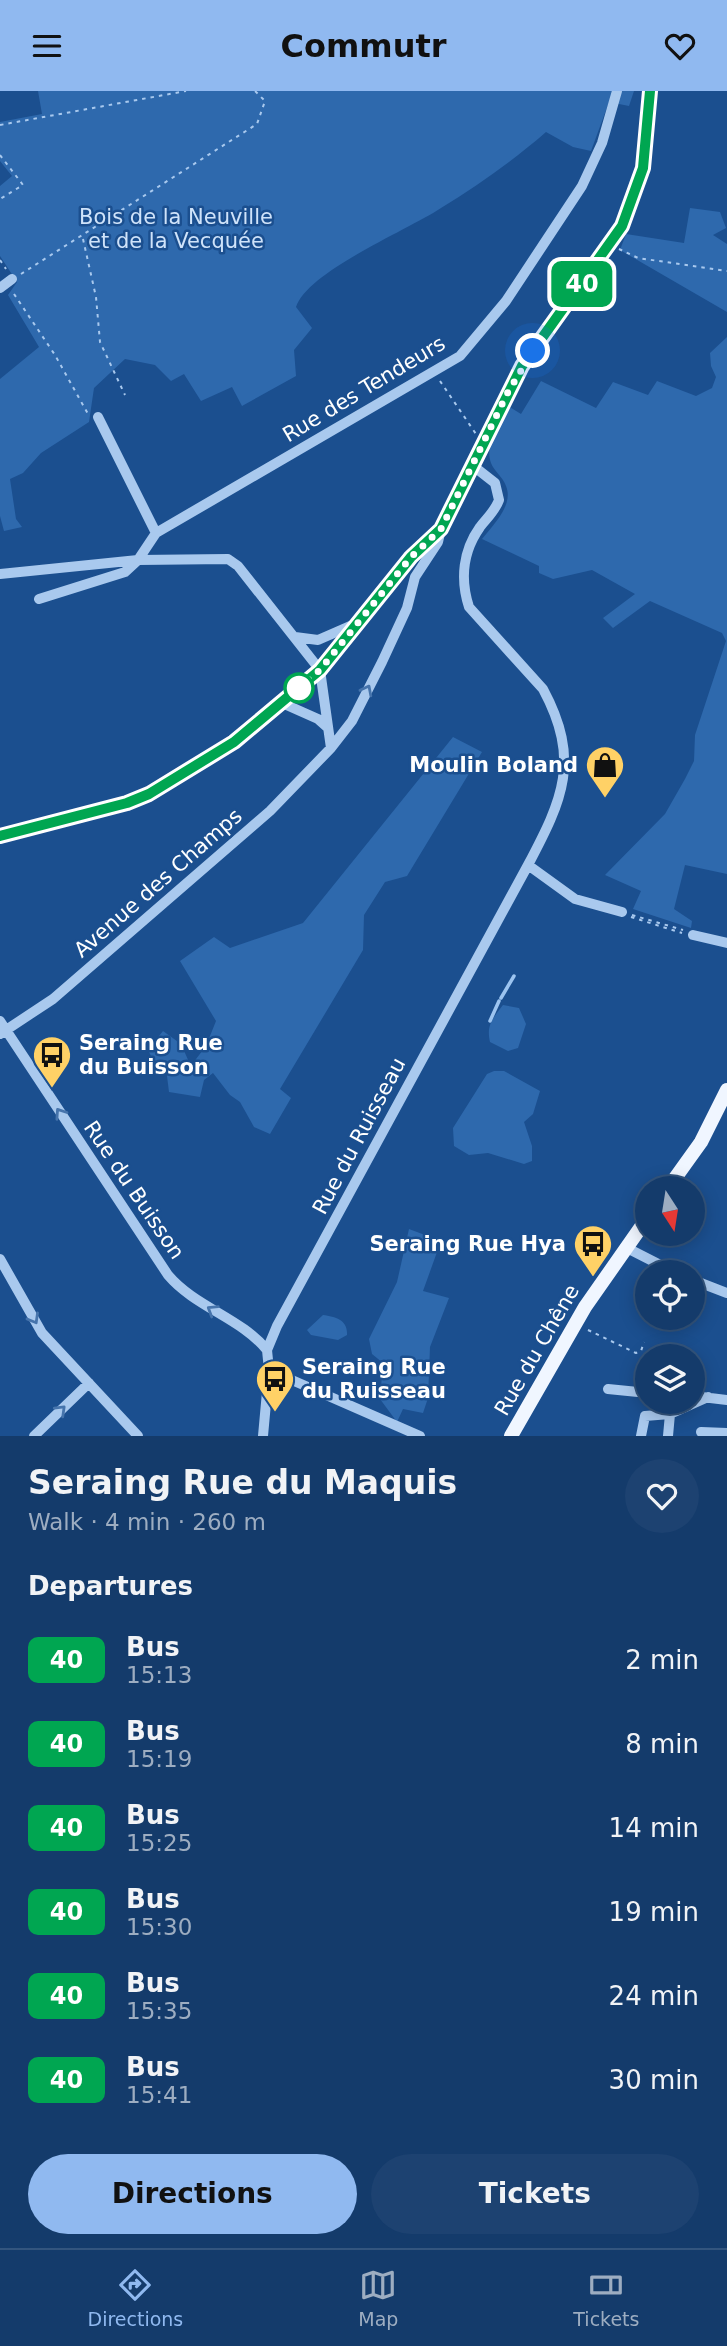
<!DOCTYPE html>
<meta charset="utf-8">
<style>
body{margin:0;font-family:"DejaVu Sans",sans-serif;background:#1d4271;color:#f1f3f6;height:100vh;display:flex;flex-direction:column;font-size:26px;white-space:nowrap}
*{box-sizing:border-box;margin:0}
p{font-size:23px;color:#9dadc1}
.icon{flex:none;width:38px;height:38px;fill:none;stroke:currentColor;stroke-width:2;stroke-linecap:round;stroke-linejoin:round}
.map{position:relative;height:1345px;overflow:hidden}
.side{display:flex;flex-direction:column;background:#143b6b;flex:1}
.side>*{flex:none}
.badge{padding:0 14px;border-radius:10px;font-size:24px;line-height:46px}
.needle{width:46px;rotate:168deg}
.buttons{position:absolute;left:635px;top:1085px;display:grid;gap:14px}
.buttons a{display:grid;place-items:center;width:70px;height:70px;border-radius:50%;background:#143b6b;box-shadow:0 4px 18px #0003,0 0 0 2px #33557e;font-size:35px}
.you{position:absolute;width:35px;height:35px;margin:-18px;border:5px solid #fff;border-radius:50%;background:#1a73e8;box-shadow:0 0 0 10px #1a73e833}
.map>.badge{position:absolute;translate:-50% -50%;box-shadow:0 0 0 4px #fff}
h2{padding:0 28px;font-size:26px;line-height:63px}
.round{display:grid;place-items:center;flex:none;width:74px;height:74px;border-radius:37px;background:#1d4271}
.summary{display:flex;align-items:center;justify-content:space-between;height:119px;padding:0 28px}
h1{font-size:33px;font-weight:800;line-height:52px}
.primary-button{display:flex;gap:14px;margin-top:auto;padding:14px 28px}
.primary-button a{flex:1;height:80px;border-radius:42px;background:#90b9f0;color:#111;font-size:28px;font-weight:800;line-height:80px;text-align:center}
.primary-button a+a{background:#1d4271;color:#f1f3f6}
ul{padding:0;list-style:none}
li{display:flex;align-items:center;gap:21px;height:84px;padding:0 28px}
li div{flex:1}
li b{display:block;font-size:26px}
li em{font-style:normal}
li .badge{min-width:77px;font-weight:700;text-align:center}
header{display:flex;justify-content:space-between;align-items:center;height:91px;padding:0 28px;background:#90b9f0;color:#111;font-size:32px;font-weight:800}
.tabs{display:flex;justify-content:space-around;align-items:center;height:98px;border-top:2px solid #33557e;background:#143b6b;font-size:19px;color:#9dadc1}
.tabs a{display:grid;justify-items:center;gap:4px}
.tabs .selected{color:#90b9f0}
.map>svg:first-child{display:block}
</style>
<header><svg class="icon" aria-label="menu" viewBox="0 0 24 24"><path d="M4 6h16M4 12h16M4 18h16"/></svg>Commutr<svg class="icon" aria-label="heart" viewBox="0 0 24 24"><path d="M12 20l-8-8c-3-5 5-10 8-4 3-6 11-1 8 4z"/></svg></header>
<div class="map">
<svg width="727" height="1345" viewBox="0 0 727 1345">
<rect width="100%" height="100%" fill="#1b4f8f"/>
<path fill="#2e69ad" d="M38,0H634L629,15L609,11L591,60L573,56L546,41C514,69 478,94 441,117C408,139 308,180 296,216L312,237L294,259L296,285L242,315L232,296L201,310L184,283L171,290L155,274L125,268L94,297L89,331L41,362L23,382L10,388L16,428L22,436L4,440L0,425V288L39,256L8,204L17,191L0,165V95L12,85L0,70V31L42,23Z
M690,117L720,121L726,137L713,144L727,153V221L620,159L626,143L684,152Z
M727,246V783L685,774L674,818L692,830L691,837L633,818L641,800L605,784L665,723L685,688L694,670L695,644L726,550L722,542L650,510L613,537L603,527L635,503L592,479L553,488L539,482V475L482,448C493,434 514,414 506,395C503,386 494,380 491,372C484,353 500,331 508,315L521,323L541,290L596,317L613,291L648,304L657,290L696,305L712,297L716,286L711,275L710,262Z
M453,646L482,661L407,785L385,791L364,824L363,859L280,998L291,1007L270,1043L254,1036L240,1011L230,1004L213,982L204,989L200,1006L169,1001L166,977L152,967L148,959L163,940L181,953L189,971L193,972L206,955L216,930L180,870L214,846L230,857L303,832Z
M503,914L519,917L526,933L518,957L508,960L490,951C486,934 493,927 503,914Z
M494,980H504L540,1000L533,1023L524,1031L532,1055V1070L524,1073L488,1062L469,1064L454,1055L453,1037L487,983Z
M409,1138L441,1150L423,1200L449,1207L430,1256L428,1307L423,1322L403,1318L397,1331L380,1308L383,1272L372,1263L369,1248L397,1191Z
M323,1224C336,1226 348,1229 347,1244L338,1249L311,1244L307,1239Z"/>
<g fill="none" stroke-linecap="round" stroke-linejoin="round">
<path stroke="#9cc4f0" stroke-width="3.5" d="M501,907L514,885
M490,930L499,910"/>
<path stroke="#a9c9ee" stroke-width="2" stroke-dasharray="3.5 5" stroke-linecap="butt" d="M0,34L186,0
M0,64L23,94L0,108
M83,148L96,206L100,251L125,304
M619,158L638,167L727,180
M0,169L6,178
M21,183L257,33L265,10L255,0
M14,203L55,264L88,323
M440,290L476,343
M632,824L683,839
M631,826L682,842
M588,1239L636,1262L641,1260L644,1251"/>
<path stroke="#a9c9ee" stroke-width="10" d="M0,197L12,188
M98,326L156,442
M0,483L138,469L228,468L238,475L320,579
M39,508L125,481L138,469L156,442L460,265L506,210L582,95L602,52L617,0
M295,546L318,549L357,532
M320,579L331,657
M282,612L318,628L327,636
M0,745L127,712L149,703L234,651L320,579L411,466L441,438L522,275L622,135L643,77L650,0
M528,774L575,808L622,821
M693,844L727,852
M0,930L168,1184C195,1216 241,1227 267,1259
M0,943L53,908L270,720L331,657L352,630L382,571L407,517L415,486L438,451L441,438
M625,1156L674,1181
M0,1168L42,1242L138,1345
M693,1189L727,1202
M269,1279L420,1345
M608,1298L648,1302
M702,1306L727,1309
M701,1341L727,1342
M34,1345L89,1292
M263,1345L269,1279L267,1259L277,1235L528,774C563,708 581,669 543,598L469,516C460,488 463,460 480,436C487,427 495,420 499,409L495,392L472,374
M641,1345L645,1325L670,1323
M668,1345L670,1323L708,1306"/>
<path stroke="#f0f6ff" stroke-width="14" d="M668,1097L701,1051L727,999
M511,1345L585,1216L648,1126"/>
</g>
<defs><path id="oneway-chevron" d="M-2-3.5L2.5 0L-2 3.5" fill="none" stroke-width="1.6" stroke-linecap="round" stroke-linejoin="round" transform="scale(1.75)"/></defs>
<g stroke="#4674ac">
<use href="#oneway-chevron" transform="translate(367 599) rotate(-63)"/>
<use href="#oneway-chevron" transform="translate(60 1022) rotate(-124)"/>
<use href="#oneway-chevron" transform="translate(212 1219) rotate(-148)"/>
<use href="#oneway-chevron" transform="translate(34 1228) rotate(60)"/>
<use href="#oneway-chevron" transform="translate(61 1319) rotate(-44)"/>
</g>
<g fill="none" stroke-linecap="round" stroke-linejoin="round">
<g stroke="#fff" stroke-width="16">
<path id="line" d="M0,745L127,712L149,703L234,651L320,579L411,466L441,438L522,275L622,135L643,77L650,0"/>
</g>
<use href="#line" stroke="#00a651" stroke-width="10"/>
<path stroke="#fff" stroke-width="7" stroke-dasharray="0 12.6" d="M299,597L320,579L411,466L441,438L508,301L533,260"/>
</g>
<defs>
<g id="shop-pin" transform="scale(2.0125)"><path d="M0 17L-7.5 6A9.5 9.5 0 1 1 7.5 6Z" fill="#ffd166" stroke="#1b4f8f"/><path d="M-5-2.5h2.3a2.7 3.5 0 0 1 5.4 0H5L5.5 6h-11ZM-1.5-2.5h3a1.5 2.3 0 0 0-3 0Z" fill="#111"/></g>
<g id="bus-pin" transform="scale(2.0125)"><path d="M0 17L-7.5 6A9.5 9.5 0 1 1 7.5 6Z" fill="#ffd166" stroke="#1b4f8f"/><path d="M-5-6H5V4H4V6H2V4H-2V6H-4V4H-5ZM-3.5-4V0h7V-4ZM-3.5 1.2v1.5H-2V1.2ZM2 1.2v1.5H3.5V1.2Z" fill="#111"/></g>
</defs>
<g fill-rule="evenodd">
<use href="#shop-pin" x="605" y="674"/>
<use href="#bus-pin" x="52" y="964"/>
<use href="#bus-pin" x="593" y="1153"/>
<use href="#bus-pin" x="275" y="1288"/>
</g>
<circle fill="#fff" stroke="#00a651" stroke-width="3.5" cx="299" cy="597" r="14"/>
<g text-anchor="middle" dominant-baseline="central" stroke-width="5" stroke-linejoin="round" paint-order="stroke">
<g font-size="21" fill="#cfe3fa" stroke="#1b4f8f">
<text x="176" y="126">Bois de la Neuville<tspan x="176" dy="24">et de la Vecquée</tspan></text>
</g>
<g font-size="21" fill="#fff" stroke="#1b4f8f">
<text transform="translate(364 298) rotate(-31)">Rue des Tendeurs</text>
<text transform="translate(158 792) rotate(-41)">Avenue des Champs</text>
<text transform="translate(359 1045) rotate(-62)">Rue du Ruisseau</text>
<text transform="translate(134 1099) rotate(56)">Rue du Buisson</text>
<text transform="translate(537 1259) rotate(-60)">Rue du Chêne</text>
</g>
<g font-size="21" font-weight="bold" fill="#fff" stroke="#1b4f8f" text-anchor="end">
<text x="578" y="674">Moulin Boland</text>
<text x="79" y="952" text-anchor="start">Seraing Rue<tspan x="79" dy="24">du Buisson</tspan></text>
<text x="566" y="1153">Seraing Rue Hya</text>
<text x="302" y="1276" text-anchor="start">Seraing Rue<tspan x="302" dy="24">du Ruisseau</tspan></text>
</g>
</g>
</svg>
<div class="buttons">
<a><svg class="needle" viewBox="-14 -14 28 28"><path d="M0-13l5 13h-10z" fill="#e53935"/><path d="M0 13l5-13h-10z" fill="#9dadc1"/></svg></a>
<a><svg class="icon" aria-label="locate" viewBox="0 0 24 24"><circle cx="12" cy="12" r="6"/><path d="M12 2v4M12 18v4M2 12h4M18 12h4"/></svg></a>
<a><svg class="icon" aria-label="layers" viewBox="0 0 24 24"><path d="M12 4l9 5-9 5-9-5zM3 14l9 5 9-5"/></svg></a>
</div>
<div class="you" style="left:533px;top:260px"></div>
<b class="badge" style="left:582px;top:193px;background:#00a651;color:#fff">40</b>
</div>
<section class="side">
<div class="summary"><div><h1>Seraing Rue du Maquis</h1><p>Walk · 4 min · 260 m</p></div><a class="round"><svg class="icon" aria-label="heart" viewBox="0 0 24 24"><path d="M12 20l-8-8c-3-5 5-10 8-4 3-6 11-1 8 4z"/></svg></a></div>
<h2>Departures</h2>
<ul>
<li><span class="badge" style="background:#00a651;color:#fff">40</span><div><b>Bus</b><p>15:13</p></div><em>2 min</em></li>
<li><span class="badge" style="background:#00a651;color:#fff">40</span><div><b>Bus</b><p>15:19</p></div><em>8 min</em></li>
<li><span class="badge" style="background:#00a651;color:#fff">40</span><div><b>Bus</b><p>15:25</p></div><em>14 min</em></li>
<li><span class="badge" style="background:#00a651;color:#fff">40</span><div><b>Bus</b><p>15:30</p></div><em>19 min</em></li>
<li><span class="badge" style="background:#00a651;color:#fff">40</span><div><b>Bus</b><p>15:35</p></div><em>24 min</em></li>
<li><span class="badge" style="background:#00a651;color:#fff">40</span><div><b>Bus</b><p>15:41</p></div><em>30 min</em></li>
</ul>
<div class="primary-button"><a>Directions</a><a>Tickets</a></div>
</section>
<nav class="tabs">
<a class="selected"><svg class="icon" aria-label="directions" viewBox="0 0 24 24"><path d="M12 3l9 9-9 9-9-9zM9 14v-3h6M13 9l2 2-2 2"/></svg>Directions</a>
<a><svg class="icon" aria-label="map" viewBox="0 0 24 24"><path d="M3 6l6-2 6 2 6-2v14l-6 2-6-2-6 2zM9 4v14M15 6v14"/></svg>Map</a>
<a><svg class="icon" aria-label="tickets" viewBox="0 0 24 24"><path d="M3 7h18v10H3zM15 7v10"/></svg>Tickets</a>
</nav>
